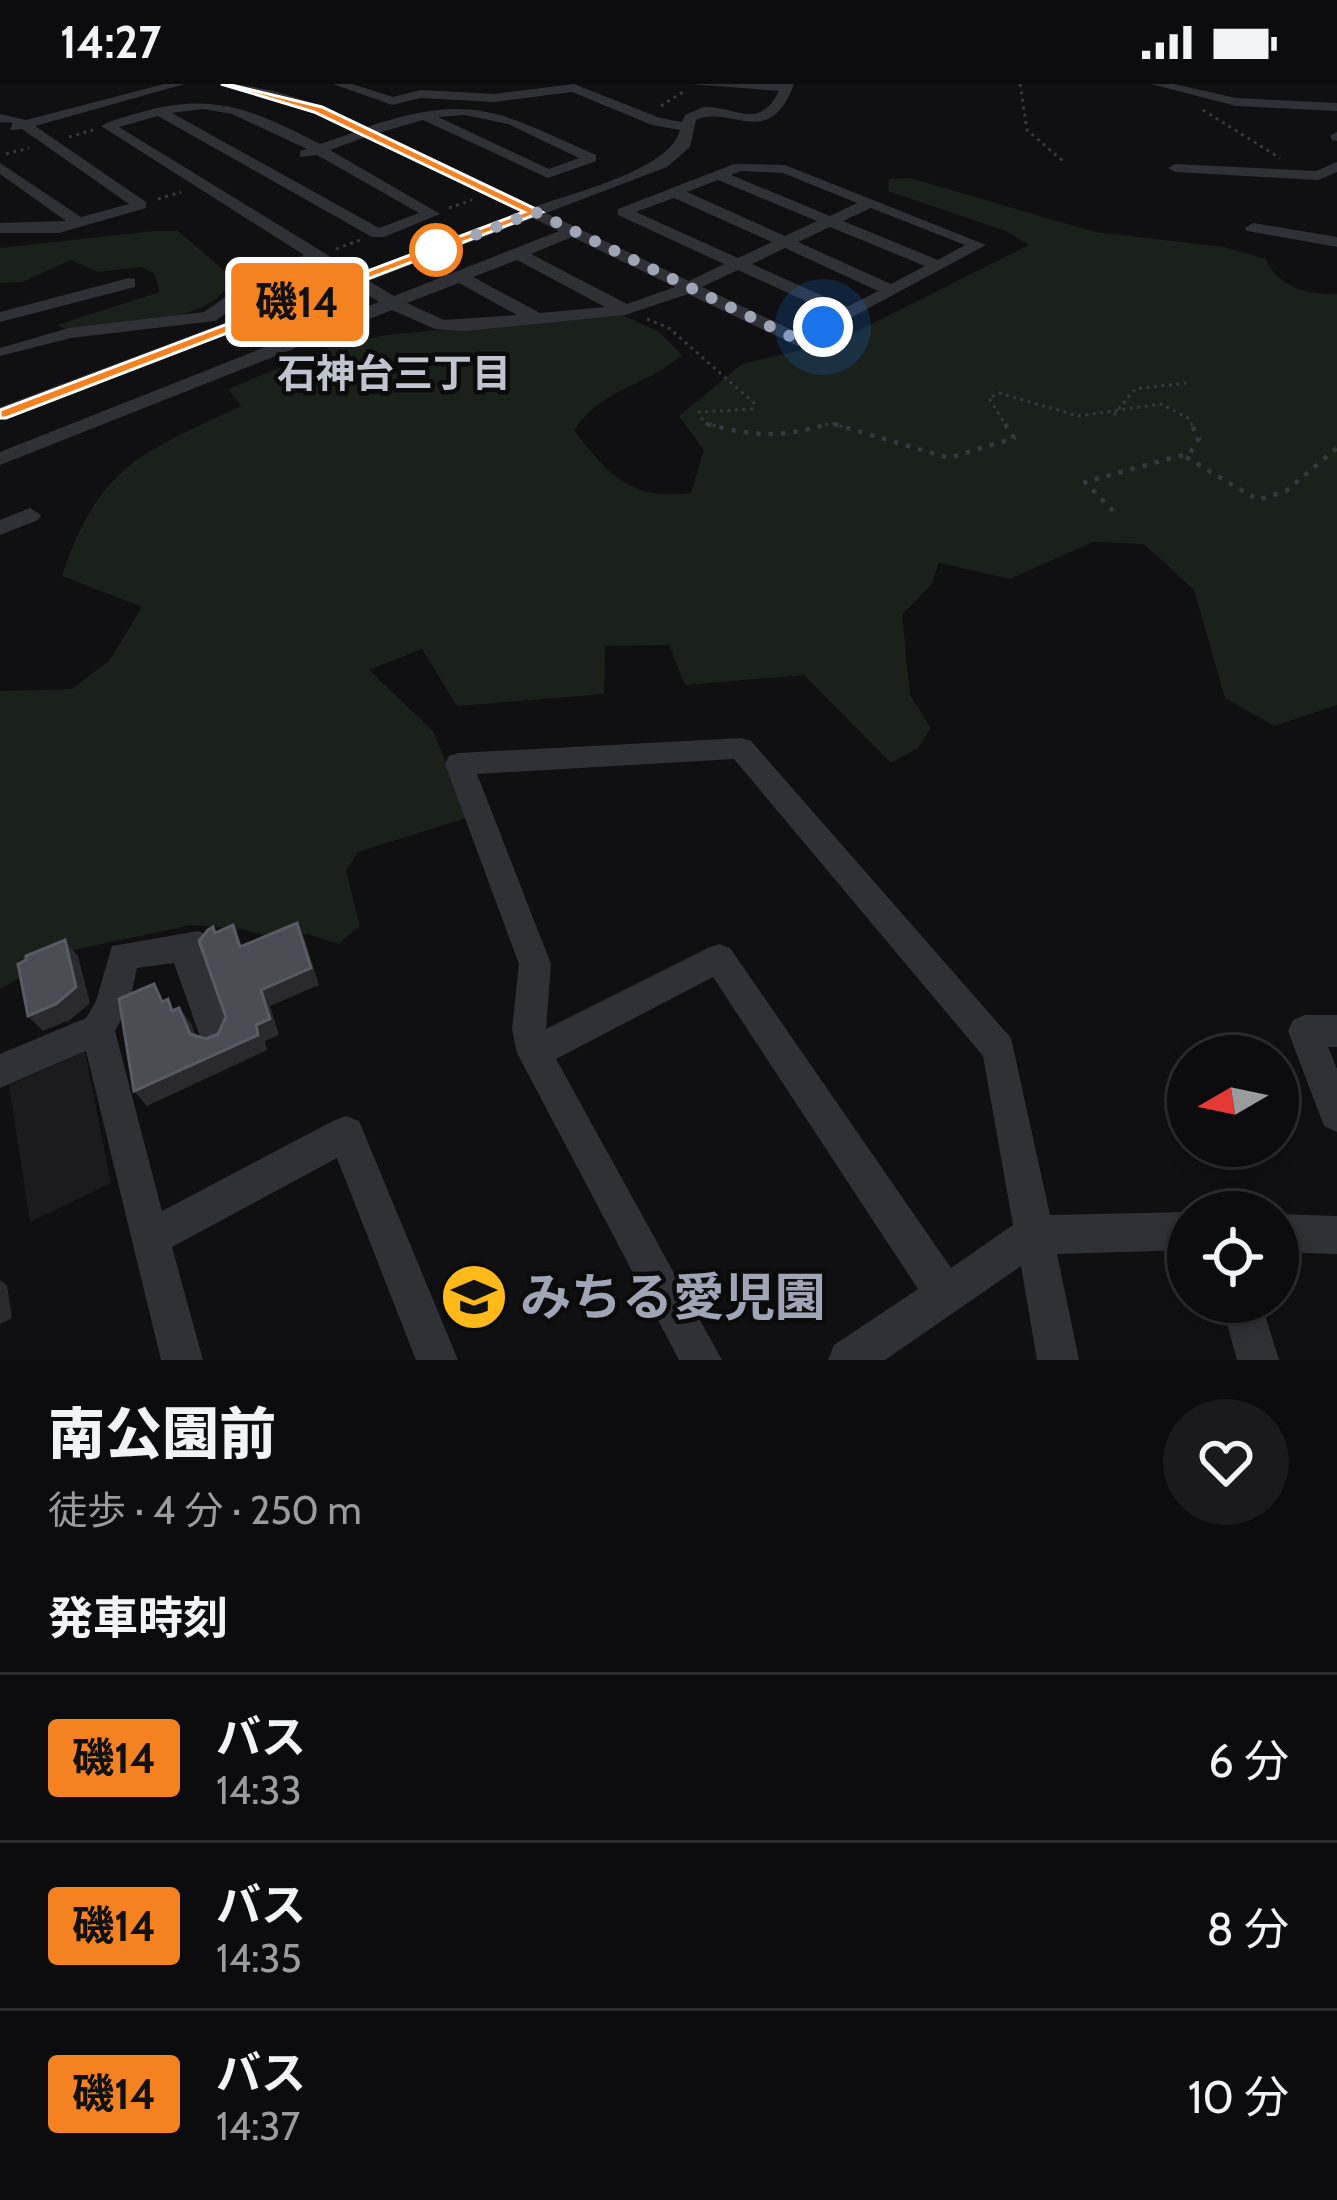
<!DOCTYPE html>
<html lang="ja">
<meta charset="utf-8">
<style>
body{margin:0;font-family:Cabin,"Noto Sans JP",sans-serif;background:#1a191b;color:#f1f3f6;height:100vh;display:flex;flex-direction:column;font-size:45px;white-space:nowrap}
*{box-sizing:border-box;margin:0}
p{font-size:39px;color:#9a9b9d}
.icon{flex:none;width:66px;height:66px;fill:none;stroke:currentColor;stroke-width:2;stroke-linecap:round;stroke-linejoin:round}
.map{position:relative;height:1276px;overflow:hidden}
.panel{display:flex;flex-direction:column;background:#0c0b0d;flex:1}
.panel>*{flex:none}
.badge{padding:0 24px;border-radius:9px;font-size:42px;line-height:78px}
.needle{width:78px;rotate:261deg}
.tools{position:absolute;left:1167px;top:951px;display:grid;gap:24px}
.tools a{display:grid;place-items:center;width:132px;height:132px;border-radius:50%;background:#0c0b0d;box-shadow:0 6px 18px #0003,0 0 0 3px #2c2b2e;font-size:60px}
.you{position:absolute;width:60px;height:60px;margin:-30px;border:9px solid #fff;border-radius:50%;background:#1a73e8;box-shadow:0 0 0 18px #1a73e833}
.map>.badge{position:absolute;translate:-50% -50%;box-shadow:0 0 0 6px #fff}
h2{padding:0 48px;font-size:45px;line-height:108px}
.round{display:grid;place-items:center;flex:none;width:126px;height:126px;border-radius:63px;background:#1a191b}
.overview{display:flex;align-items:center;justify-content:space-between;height:204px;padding:0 48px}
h1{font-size:57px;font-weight:800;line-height:90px}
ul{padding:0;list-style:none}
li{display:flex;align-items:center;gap:36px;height:168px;padding:0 48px;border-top:3px solid #2c2b2e}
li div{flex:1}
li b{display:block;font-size:45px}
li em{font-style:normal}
li .badge{min-width:132px;font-weight:700;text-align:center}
.status{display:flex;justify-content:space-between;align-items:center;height:84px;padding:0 60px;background:#0c0b0d;direction:ltr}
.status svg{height:33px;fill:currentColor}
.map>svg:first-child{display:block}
</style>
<div class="status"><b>14:27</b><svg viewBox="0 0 49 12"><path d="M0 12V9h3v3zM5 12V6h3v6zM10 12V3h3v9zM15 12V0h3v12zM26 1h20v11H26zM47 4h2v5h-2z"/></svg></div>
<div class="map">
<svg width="1337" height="1276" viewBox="0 0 1337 1276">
<rect width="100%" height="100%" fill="#100f11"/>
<path fill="#1b1b1e" d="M85,968L111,1099L30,1138L9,1001Z"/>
<path fill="#1a211b" d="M910,94L1095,148L1224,163L1266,175C1277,203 1309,211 1337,210V621L1274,642L1225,614L1194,506L1144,460L1093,458L1010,495L939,479L931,501L902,531L910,611L931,644L918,664L891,679L804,591L685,601L669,561L605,562L604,610L457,622L422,565L369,586L433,647L469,733L358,768L346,787L360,842L338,860L308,850L266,852L243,845L192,841L64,868L0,905V607L72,605L110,576L142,523L62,492C99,380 142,369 241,322L228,305L333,262L386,251L618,229L659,248L682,271C641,306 606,301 574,346C608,391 632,417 691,409L704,366L679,332L742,280L836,258L1029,161L1006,147L888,107L889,95Z
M153,147H178L234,195C205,244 117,239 66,245L57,241L160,208L154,189L141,183L98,188L71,176L22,198L0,199V164Z"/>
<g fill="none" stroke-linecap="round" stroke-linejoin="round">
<path stroke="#36383e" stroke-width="3" stroke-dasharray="3 4.5" stroke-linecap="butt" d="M1020,0L1027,46L1064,78
M661,22L686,6
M1203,26L1280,74
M69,53L93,46
M6,70L29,64
M158,115L181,108
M449,124L472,116
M336,165L360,156
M647,235L669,244L754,319L752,325L699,328L704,339L719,343
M1114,331L1135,305L1186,299
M818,343L831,339L844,343
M1007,343L989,314L999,309L1078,332L1161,320L1188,334L1193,343"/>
<path stroke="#36383e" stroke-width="4.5" stroke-dasharray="4.5 8" stroke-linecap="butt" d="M707,340C757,353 778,354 828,340
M834,340L949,374L1014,354L1005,340
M1186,373L1258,416L1286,407L1337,364
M1113,427L1085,398L1190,369L1199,354L1191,340"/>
<path fill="#303136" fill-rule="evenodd" d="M164,0H185L35,42L146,118V124L59,149H0V139L66,137L0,90V79L81,133L129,120L22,45L10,46L13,39L0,38V30L26,36Z
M221,0C271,0 322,22 367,43C474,8 499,28 596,71V77L548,94L423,36L378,49L534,123C572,109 670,86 680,46L652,41L572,8L494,18L421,14L392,21L333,0H352L393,13L421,6L494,10L574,0L660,34L682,38L685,31C688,30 702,23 705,23C736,22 758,48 779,7L691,0H794C769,68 731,20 696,36L690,63L667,83L546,129L689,197L724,180L618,131V125L734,80L785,81L986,161L798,262L688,210L625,231L465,247L435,245L392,226L0,381V368L379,218L354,202L0,336V323L342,195L316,178L276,194L215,237L71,254L0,272V264L69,244L204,228L264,186L304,171L101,42C114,35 131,31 146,27C217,8 257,28 320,60L355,48L313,28ZM203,25L232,30L307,65L300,67V73L317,71L419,129L379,144L172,29ZM465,31L508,40L579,74L549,85L438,33ZM158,32L372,153H384L440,130L330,66L366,53L520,128L357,189L119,43ZM741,87L783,89L857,119L830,132L731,91ZM718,96L817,137L785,152L687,108ZM674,114L772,158L738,174L636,128ZM871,124L965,161L938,176L843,137ZM533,134L559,147L394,212L369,197ZM830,143L925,182L891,200L798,158ZM572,153L675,203L627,220L531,170ZM785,164L878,207L847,223L752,180ZM517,176L605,223L540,229L473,193ZM738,186L834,230L798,249L702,203ZM459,199L517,231L444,236L407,219Z
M1151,0H1174L1236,14L1337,19V27L1236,22Z
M1337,48V57L1332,56L1330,52Z
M1337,78V88L1318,96L1175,88L1168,84L1175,80L1316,87Z
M1253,139L1337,153V163L1247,147L1245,144Z
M129,194L135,195V203L0,238V228Z
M30,424L41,431L38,436L0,451V436Z
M741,654L751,657L1011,954L1050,1131L1188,1128H1189L1188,1166L1057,1170L1079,1276H1037L1021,1182L885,1276H828L834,1261L918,1205L713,893L556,975L722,1276H679L517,969L512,945L519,880L445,680L449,672L459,669ZM734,675L983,972L1013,1141L951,1184L730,864L719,860L708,864L546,945L551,880L477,690Z
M198,847L209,851L214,861L204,873L232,950L227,961L215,966L203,961L174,879L137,884L129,921L115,947L162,1127L333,1037L346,1032L359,1037L458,1276H416L337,1074L172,1163L203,1276H161L86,967L0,1004V970L86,934L96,917L112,862Z
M1305,931H1337V963H1328L1337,985V1048L1324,1042L1288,947L1293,936Z
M1278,1130L1337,1132V1170L1278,1168Z
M1221,1218H1261L1279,1276H1237Z"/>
</g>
<path fill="#29292e" d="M297,839L305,856L319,901L270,922L279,951L265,957L267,966L147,1022L134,1007L256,941L261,906Z
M65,856L78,872L90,919L70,936L43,947L28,932Z
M179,924L191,939L201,965L190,950Z
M0,1196L7,1201L12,1234L0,1240Z"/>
<path fill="#4b4d55" stroke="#585b64" stroke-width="3" d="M297,839L311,884L261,906L270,935L256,941L258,951L134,1007L119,915L154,900L162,918L168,915L172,927L179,924L190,950L206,955L218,950L226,933L199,857L208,846L213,843L215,849L233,841L240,863Z
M65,856L76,903L56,920L28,932L18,880L26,876V872Z"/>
<path fill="#f58220" stroke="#fff" stroke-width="3" d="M221,0H227L322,23L542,128L6,334H0V326L524,128L314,28Z"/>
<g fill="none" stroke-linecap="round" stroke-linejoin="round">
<path stroke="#9fa5b4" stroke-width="12" stroke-dasharray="0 21.6" d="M436,166L535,128L798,256L823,243"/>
</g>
<defs>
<g id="school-disc" transform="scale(3.45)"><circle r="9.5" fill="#ffba1a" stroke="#0b0b0c"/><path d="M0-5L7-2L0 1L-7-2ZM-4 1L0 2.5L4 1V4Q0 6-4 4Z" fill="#111"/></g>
</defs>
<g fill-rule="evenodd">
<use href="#school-disc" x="474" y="1213"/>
</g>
<circle fill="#fff" stroke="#f58220" stroke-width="6" cx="436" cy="166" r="24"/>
<g text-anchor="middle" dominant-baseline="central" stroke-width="9" stroke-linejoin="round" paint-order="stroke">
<g font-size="39" font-weight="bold" fill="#c0c4cf" stroke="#0b0b0c">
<text x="394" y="289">石神台三丁目</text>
</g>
<g font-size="51" font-weight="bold" fill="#9fa5b4" stroke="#0b0b0c" text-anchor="start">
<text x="520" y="1213">みちる愛児園</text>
</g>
</g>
</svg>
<div class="tools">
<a><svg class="needle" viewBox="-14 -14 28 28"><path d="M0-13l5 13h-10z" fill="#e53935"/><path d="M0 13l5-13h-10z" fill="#9a9b9d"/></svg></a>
<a><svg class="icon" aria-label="locate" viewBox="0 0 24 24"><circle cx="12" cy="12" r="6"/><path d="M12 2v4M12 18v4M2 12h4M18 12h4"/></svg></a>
</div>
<div class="you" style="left:823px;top:243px"></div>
<b class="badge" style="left:297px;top:218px;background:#f58220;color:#111">磯14</b>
</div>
<section class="panel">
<div class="overview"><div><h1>南公園前</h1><p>徒歩 · 4 分 · 250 m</p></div><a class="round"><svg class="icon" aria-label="heart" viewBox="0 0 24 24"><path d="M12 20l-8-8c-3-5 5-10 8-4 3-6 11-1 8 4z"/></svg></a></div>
<h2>発車時刻</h2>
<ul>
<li><span class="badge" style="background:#f58220;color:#111">磯14</span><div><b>バス</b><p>14:33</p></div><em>6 分</em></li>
<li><span class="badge" style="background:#f58220;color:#111">磯14</span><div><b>バス</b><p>14:35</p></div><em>8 分</em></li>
<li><span class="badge" style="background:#f58220;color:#111">磯14</span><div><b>バス</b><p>14:37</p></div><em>10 分</em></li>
</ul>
</section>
